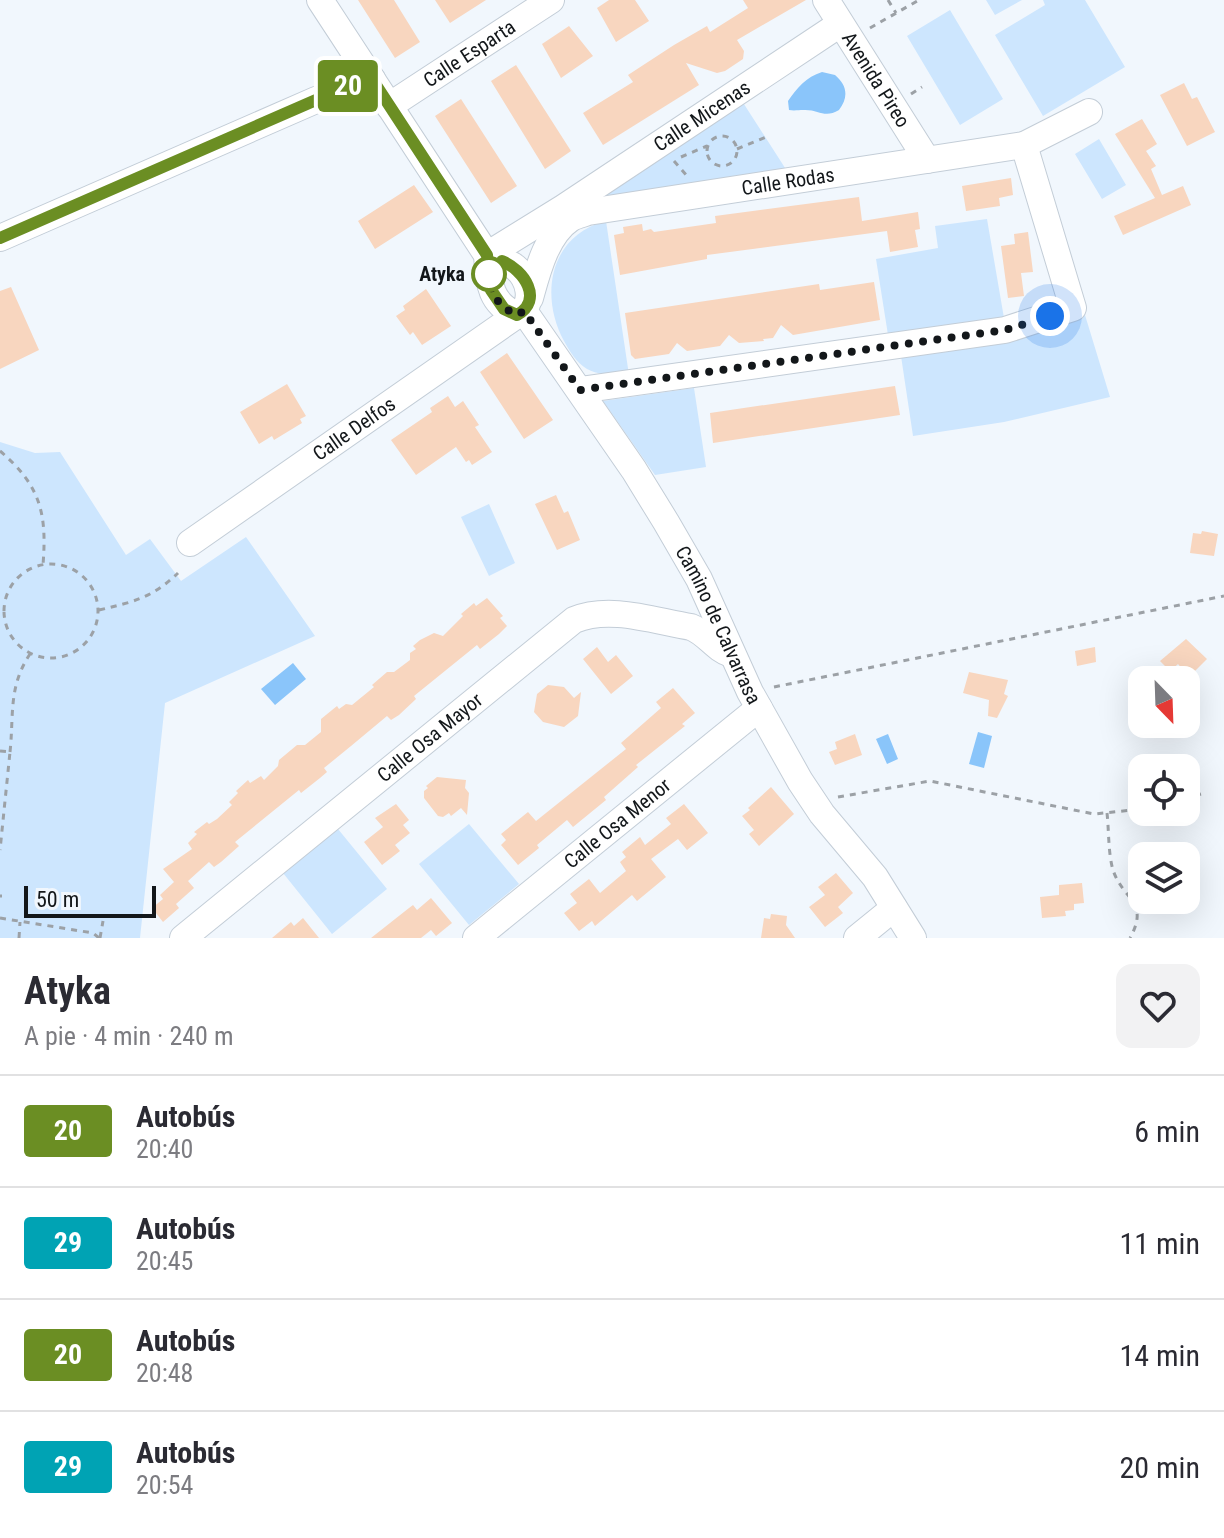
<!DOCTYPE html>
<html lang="es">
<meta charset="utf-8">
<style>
body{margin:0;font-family:"Roboto Condensed",sans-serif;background:#f2f2f3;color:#2b2b33;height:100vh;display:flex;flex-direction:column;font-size:30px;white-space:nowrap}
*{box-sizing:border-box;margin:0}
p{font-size:26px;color:#7c7c81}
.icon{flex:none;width:44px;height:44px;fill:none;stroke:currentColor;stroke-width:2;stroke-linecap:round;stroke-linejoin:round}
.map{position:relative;height:938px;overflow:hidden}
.sheet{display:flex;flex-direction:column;background:#fff;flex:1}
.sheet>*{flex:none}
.badge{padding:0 16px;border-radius:6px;font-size:28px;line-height:52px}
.needle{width:52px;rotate:157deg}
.tools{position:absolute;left:1128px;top:666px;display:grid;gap:16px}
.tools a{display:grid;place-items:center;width:72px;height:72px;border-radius:16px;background:#fff;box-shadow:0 8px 32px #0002;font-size:40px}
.scale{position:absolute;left:24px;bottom:20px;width:132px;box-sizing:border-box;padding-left:8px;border:4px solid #13171a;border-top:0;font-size:22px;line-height:28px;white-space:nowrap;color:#13171a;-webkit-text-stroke:6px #f1f7fd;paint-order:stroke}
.you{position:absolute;width:40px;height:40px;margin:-20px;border:6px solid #fff;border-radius:50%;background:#1a73e8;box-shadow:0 0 0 12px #1a73e833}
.map>.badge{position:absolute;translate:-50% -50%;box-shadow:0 0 0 4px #fff}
.round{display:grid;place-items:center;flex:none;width:84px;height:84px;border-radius:16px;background:#f2f2f3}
.head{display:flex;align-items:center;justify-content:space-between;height:136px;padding:0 24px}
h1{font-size:38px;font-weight:700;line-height:60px}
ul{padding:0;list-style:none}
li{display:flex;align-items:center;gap:24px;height:112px;padding:0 24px;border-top:2px solid #e1e1e2}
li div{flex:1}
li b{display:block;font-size:30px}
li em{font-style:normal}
li .badge{min-width:88px;font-weight:700;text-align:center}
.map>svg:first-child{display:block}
</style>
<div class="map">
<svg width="1224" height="938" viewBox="0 0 1224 938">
<rect width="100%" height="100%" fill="#f1f7fd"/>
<path fill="#cde6fe" d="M986,0H1022L995,15Z
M1043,0H1085L1125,67L1043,116L995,35L1045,5Z
M950,10L1003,99L960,125L907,36Z
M742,101L787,171L601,198L602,193Z
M1099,139L1126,185L1102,199L1075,154Z
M987,219L1004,318L888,335L876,259L938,248L935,226Z
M606,221L629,375C615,375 600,376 587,369C576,362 570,352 564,341C539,295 550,235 606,221Z
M1085,315L1110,397L1004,422L913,436L901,356L1005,340Z
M694,388L706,467L655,475L603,401Z
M0,442L35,453L60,452L126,555L150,539L181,581L246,537L315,636L165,703L140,938H0Z
M489,504L515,563L489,576L461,517Z
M469,824L519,884L469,925L419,864Z
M338,829L387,889L332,934L283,873Z"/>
<path fill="#8ac5fa" d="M822,72L835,75C847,85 849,97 839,110C824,119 819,109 803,110C799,110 794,111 789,110L788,101C797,88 806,77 822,72Z
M293,663L306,679L275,705L261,689Z
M978,732L992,736L984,768L969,764Z
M888,734L898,759L887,764L876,739Z"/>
<path fill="#f8d6bf" d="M358,0H394L420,42L395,58Z
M435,0H486L450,23Z
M609,0H635L649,21L616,42L597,8Z
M743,0H806L737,40L744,51L743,59L725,71L717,73L686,63L699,85L603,145L583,113L633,82L628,75L674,45L707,26L710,32L748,8Z
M569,26L593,56L561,78L542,44Z
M516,65L571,151L545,169L491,81Z
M1184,83L1192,99L1197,97L1215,132L1187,146L1160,95Z
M461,99L517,186L491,203L435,116Z
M1142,119L1157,144L1146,151L1156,166L1151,169L1162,195L1183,186L1191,205L1123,235L1114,216L1155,198L1115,134Z
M1011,178L1013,195L999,198L1000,206L966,211L962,186Z
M414,185L433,212L375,249L358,221Z
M859,197L862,221L918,212L920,229L915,230L918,247L890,252L887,231L707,255V259L620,275L614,235L624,233L623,227L642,224L643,231L651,229L654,232L716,223L715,216Z
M1028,232L1033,272L1021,273L1024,296L1008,298L1001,246L1015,244L1014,234Z
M874,282L880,320L793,335L781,325L773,338L763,339L764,341L739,343L729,335L720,346L687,351L677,343L669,354L635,359L631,355L625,313L819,284L820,290Z
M11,287L39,350L0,369V291Z
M426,289L451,326L422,345L413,332L410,335L396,316L405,310L403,306Z
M507,353L553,420L524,439L480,372Z
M287,384L306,416L300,419L302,423L274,440L272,436L259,444L240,412Z
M895,386L900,415L713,443L710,413Z
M448,396L455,407L463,401L479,425L475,427L492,452L472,465L469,460L466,462L456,447L416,475L391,440L432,412L430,408Z
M556,495L564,513L568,511L580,540L557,550L535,504Z
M1202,531L1218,534L1214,556L1190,553L1193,533L1201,534Z
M487,598L503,616L500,618L507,626L499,634L480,649L477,645L414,696L416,699L399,715L391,720L387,716L351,746L324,768L327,772L320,778L301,793L299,790L235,842L239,846L221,862L214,867L209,862L188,881L194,888L176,904L179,908L163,922L152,908L163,899L160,895L174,882L163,869L192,849L188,843L197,834L194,832L207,822L209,824L217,819L232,805L229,802L238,793L236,791L248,780L250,783L261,776L264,780L278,766L279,760L297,745H305L321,732V719L337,706L339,709L346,704L352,705L374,687L372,685L387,672H394L410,660V653L416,649L413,646L420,640L434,633L443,636L463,616L461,614L474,603L476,606Z
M1186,639L1207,659L1189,677L1178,664L1170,671L1160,661Z
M597,647L608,662L616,655L633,676L611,694L583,659Z
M1095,647L1096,662L1077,666L1075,651Z
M969,672L1008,680L1004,694L1008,696L997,718L988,716L989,700L963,693Z
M548,685L564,687L574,698L581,692L578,716L564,727L543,722L534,712L537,694Z
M673,688L695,713L682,724L685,726L636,765L638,767L604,797L606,800L573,827L567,820L537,845L539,848L518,865L501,845L506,840L501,834L528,812L536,821L626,749L621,743L661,708L656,702Z
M855,734L862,755L835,765L829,752L837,749L835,742Z
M437,777L466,780L465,788L469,793L467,815L461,808L451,816L449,813L443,817L438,816L424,798V791L428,788L426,786Z
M771,787L794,814L759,846L749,834L754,830L742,816L750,810L748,808Z
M396,804L409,820L403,825L410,833L395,845L400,851L382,865L364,842L383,827L375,818Z
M684,804L708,833L687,850L678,839L651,859L666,877L637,901L632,895L595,926L592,921L579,931L564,913L577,903L570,894L589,879L600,893L626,871L620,862L626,857L622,852L640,837L645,845L671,824L666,818Z
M836,873L853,893L838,907L843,913L825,927L809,907L825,895L818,887Z
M1082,883L1084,903L1074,904V910L1065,911L1066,916L1042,918L1040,897L1059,895V885Z
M431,898L452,923L436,936L431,930L421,938H371L409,908L413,905L417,910Z
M771,914L787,916L786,925L795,938H761L764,918L770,919Z
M303,918L319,938H272L291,922L294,926Z"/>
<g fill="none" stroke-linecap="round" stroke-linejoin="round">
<g stroke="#c3cdd7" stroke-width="28">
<g id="minor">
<path d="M320,0L487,255C489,282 489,303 517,315C537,304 529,276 512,265C505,261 495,258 487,255"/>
<path id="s1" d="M826,0L927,160"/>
<path id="s2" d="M389,106L551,0"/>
<path d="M0,238L316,100L372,79"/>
<path id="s3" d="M487,255L563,208L840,24"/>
<path id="s4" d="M530,298C537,273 546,235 570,219C574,216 583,214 588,212L1024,145L1089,112"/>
<path id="s5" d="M524,311L634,470L666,522L699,579L750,692L800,781L822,814L875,877L913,938"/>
<path d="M580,390L1005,330L1073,308L1024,145"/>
<path id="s6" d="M190,543L517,315"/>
<path id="s7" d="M183,938L574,620C610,605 654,621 691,627C707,633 715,649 731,654"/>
<path id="s8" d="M476,938L759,708"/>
<path d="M857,938L894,908"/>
</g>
</g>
<path stroke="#9ca1a6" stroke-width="3" stroke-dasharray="6 6" stroke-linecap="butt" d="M888,0L896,13
M870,28L919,0
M911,94L922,87
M707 151a15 15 0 1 1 30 0a15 15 0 1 1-30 0Z
M737,149L766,137
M681,157L707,146
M674,161L687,176
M0,451C41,486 47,514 43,565
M4 611a47 47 0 1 1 94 0a47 47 0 1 1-94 0Z
M99,610C133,602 152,598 178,573
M774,687L1224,596
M0,751L10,752L0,850
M10,752C14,715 8,687 30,654
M838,797L930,781L1094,814L1142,809
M1186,798L1201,794
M1107,813C1109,830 1108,853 1113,870C1123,900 1150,902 1130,938
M0,896H2
M0,918L93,933L99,938
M19,938L20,922
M100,938L103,921"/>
<use href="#minor" stroke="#fff" stroke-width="26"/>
</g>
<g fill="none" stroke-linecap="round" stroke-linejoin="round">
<g stroke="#fff" stroke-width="18">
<path id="line" d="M0,238L316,100L372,79L487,255L491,290L504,309L517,315C544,300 524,270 502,261"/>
</g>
<use href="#line" stroke="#6b8e23" stroke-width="12"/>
<path stroke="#13171a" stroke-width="8" stroke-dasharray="0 14.4" d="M489,274C490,292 497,306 517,315L524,311L580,390L1005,330L1050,316"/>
</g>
<circle fill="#fff" stroke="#6b8e23" stroke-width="4" cx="489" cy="274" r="16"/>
<g text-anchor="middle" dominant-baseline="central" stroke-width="6" stroke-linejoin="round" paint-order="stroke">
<g font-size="20" fill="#13171a" stroke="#f1f7fd">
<text stroke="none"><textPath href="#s2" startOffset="96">Calle Esparta</textPath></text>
<text stroke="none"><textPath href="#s1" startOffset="94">Avenida Pireo</textPath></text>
<text stroke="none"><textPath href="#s3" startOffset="256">Calle Micenas</textPath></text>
<text stroke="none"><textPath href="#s4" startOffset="312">Calle Rodas</textPath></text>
<text stroke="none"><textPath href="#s6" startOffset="200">Calle Delfos</textPath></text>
<text stroke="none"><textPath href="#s5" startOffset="370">Camino de Calvarrasa</textPath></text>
<text stroke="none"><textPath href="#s7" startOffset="318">Calle Osa Mayor</textPath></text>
<text stroke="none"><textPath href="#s8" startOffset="182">Calle Osa Menor</textPath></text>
</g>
<g font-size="20" font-weight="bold" fill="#13171a" stroke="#f1f7fd" text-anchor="end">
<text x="465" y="274">Atyka</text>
</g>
</g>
</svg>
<div class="tools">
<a><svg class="needle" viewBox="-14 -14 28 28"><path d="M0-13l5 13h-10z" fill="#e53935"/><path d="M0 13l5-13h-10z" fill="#7c7c81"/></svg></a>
<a><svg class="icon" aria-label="locate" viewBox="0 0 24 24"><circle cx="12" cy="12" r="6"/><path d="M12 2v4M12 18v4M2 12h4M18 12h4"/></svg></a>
<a><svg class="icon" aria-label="layers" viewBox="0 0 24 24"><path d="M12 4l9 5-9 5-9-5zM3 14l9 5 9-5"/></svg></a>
</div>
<div class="scale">50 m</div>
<div class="you" style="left:1050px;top:316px"></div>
<b class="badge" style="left:348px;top:86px;background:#6b8e23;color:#fff">20</b>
</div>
<section class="sheet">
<div class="head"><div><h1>Atyka</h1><p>A pie · 4 min · 240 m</p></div><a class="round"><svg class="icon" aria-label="heart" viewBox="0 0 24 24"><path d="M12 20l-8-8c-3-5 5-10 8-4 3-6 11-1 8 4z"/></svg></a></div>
<ul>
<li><span class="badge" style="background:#6b8e23;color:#fff">20</span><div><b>Autobús</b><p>20:40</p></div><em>6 min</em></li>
<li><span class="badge" style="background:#00a3b4;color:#fff">29</span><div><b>Autobús</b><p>20:45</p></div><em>11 min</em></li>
<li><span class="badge" style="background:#6b8e23;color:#fff">20</span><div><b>Autobús</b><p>20:48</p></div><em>14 min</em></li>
<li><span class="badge" style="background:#00a3b4;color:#fff">29</span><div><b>Autobús</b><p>20:54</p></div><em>20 min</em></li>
</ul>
</section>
